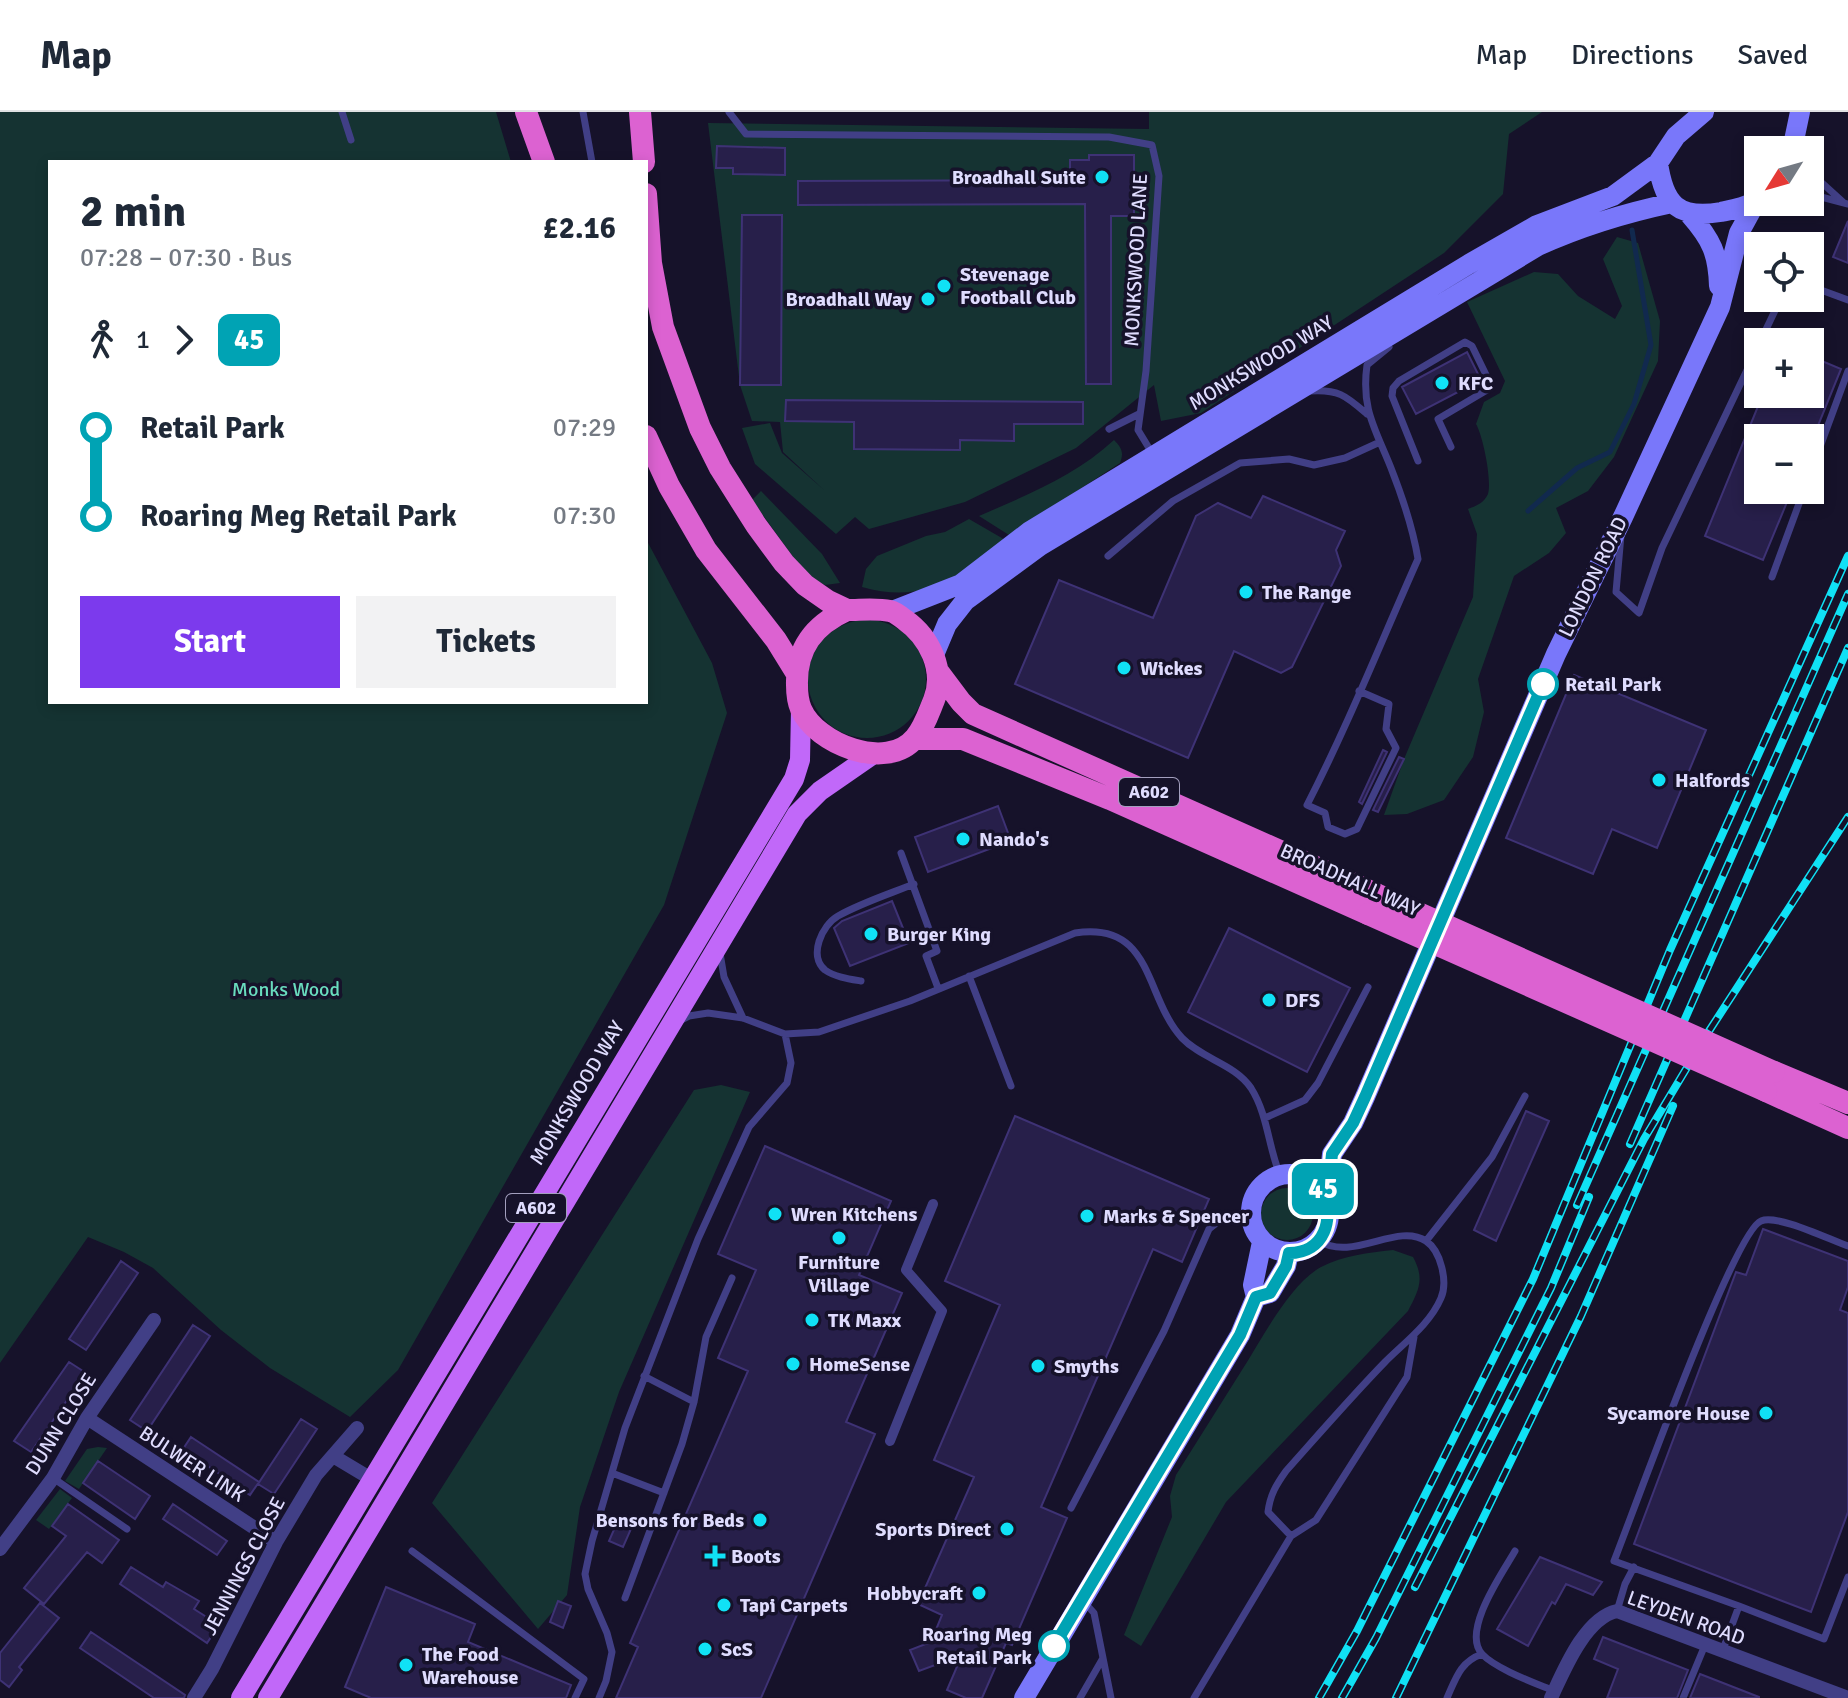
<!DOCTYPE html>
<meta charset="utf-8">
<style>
body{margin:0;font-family:Signika,sans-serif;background:#f2f2f3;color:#1f2937;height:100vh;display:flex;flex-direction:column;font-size:30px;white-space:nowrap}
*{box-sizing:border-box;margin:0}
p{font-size:26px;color:#747a83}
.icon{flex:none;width:44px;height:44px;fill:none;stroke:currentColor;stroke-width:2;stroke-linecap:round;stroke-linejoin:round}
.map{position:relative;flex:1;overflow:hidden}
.panel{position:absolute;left:48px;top:48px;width:600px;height:544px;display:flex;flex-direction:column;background:#fff;border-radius:0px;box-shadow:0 4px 12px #0003}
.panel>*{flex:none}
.badge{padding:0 16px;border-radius:12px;font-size:28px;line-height:52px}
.needle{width:52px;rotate:233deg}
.controls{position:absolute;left:1744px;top:24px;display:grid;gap:16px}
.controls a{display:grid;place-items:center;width:80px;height:80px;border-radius:0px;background:#fff;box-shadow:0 4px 12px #0003;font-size:40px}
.map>.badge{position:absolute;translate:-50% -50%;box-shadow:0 0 0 4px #fff}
.legs{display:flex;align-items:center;gap:12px;height:88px;padding:0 32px;font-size:26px}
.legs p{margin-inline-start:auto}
.overview{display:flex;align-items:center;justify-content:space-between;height:136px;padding:0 32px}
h1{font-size:44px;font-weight:700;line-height:60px}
.action{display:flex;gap:16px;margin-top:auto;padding:16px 32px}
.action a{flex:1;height:92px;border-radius:0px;background:#7c3aed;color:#fff;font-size:32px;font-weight:700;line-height:92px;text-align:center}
.action a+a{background:#f2f2f3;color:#1f2937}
ul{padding:0 32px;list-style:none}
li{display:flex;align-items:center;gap:28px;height:88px;font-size:30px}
li i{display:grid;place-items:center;width:12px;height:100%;margin:0 10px;background:currentColor}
li i::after{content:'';width:20px;height:20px;margin:-10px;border:6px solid;border-radius:50%;background:#fff}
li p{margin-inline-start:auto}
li:first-child i{background:linear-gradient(#0000 50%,currentColor 0)}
li:last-child i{background:linear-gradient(currentColor 50%,#0000 0)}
header{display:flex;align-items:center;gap:48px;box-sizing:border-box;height:112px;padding:0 40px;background:#fff;border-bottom:2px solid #e0e1e3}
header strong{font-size:38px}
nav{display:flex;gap:44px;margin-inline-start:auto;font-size:28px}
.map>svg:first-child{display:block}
</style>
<header>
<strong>Map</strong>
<nav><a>Map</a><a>Directions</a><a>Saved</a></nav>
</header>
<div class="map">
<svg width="1848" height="1586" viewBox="0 0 1848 1586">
<rect width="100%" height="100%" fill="#16122a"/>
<path fill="#153332" d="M0,0H496L511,50H50V590H646V427L712,551L727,601L664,793L398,1258L350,1305L270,1256L221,1218L153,1156L124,1140L88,1125L0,1251Z
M1149,0H1542L1509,22L1503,82L1444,141L1201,301L1161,309L1154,273L1076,336L965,390L869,417L855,405L836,422L755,352L742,316L770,311L782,341L824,378L783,340L780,310L752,309L740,273L708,11L1149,17Z
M1617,125L1638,131L1660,209L1658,249L1614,345L1588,379L1556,396L1566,421L1549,441L1514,464L1478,567L1484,600L1473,645L1444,688L1407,702L1384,703L1404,647L1473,485L1477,422L1468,397C1476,394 1484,391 1488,382C1492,368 1483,324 1476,312L1484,290L1500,281L1505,269L1467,190L1534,160L1558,162L1578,184L1615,207L1622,194L1603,147Z
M1114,328C1122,336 1124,341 1120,351L1009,423L979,404C1027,383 1075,364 1114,328Z
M761,379L822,442L840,471L825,473L807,464L752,388Z
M969,407L1007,429C961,465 924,493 862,475L866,457L877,444L926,424L945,420Z
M808 567a59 59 0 1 1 118 0a59 59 0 1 1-118 0Z
M721,973L750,980L619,1280L580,1395L567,1483L538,1517L432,1391L694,978Z
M1261 1102a26 26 0 1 1 52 0a26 26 0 1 1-52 0Z
M1393,1138L1413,1145C1425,1167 1419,1178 1408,1199L1226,1390L1141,1534L1124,1523L1172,1405L1170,1384L1176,1363C1198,1328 1220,1293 1242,1258C1262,1227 1289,1173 1321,1155C1344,1143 1368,1141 1393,1138Z
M98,1335L107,1336L79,1377L65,1369L87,1337Z
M60,1377L72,1386L49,1417L36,1408Z"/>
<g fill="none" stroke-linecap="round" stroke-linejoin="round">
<path stroke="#11294e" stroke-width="5" d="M1528,399L1577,356L1610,340L1634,292L1651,233L1632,118"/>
</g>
<path fill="#271f4a" stroke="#3e3275" stroke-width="2" d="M717,34L785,36V63L733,62V56H716Z
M1089,43H1134V104H1111V272H1086L1085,92L798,93V69L1070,68V48H1089Z
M742,103H782L781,273H740Z
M1848,109V151L1833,145Z
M1467,240L1481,268L1416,302L1402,275Z
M1810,244L1841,257L1813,326H1758V378H1792L1763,448L1705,424L1763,282H1810Z
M786,288L1083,290V312H1014V329L960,328V338L854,337V310L785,309Z
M1263,384L1345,419L1336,438L1341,454L1292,555L1281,561L1234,539L1188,646L1015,572L1059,468L1153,506L1196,404L1218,391L1251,406Z
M1574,563L1706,618L1657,736L1612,717L1593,762L1506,726Z
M1383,638L1387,640L1362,692L1359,690Z
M1399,645L1404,647L1378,700L1373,698Z
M998,694L1011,729L928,760L915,725Z
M892,789L909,831L850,854L834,816L842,809Z
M1229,816L1350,876L1307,960L1188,900Z
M1526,999L1549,1009L1496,1129L1474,1118Z
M1015,1004L1209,1087L1182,1150L1153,1137L1041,1395L1067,1406L1012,1533L1006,1531L982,1586H966L947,1578L962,1543L919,1559L910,1538L931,1530L942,1503L918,1492L974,1365L934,1348L1000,1193L945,1169Z
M765,1034L891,1089L859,1163L902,1181L846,1310L875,1322L761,1586H616L638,1535L630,1531L748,1259L718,1246L756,1158L718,1142Z
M1763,1117L1848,1149V1175L1840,1198L1848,1201V1400L1811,1500L1634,1432L1736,1160L1746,1163Z
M121,1149L138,1161L86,1238L69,1227Z
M193,1213L210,1224L147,1319L130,1308Z
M69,1250L86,1261L31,1340L14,1329Z
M301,1307L317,1317L274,1382L258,1372Z
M191,1325L259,1370L250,1383L183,1337Z
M98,1349L150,1384L135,1407L83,1371Z
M68,1392L119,1428L102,1451L87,1440L44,1492L24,1476L66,1424L52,1414Z
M173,1392L227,1429L217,1443L163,1407Z
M620,1404L634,1410L623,1435L609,1429Z
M1540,1445L1602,1470L1593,1483L1566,1472L1555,1492L1552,1490L1528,1534L1497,1517Z
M131,1455L163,1475L166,1470L199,1489L194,1497L219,1513L207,1531L120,1472Z
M386,1475L475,1512L468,1530L571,1573L566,1586H371L345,1575Z
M558,1489L571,1494L563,1516L550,1510Z
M40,1491L59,1506L19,1555L22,1558L9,1575L0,1568V1541Z
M91,1520L185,1583L184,1586H154L80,1536Z
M1603,1525L1688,1558L1677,1586H1607L1618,1557L1594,1547Z
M1700,1562L1759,1585V1586H1690Z"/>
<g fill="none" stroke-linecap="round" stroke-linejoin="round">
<path stroke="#413f86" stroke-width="7" d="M342,0L351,28
M583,0L592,50
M729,0L746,22L1109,25L1152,33L1159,64L1146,259L1138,318L1152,341
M1810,60L1843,90
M1810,82L1848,92
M1810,174L1848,188
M1760,230L1781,186
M1310,279C1339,277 1346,284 1367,302
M1109,317L1139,302
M1418,349L1392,284L1393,276L1399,269L1465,230L1472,234L1490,271L1487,278L1438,307L1451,335
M1810,362L1848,259
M1621,423L1616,480L1639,501L1662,436L1758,235
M1108,444L1173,389L1240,351L1289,347L1314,353L1345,346L1380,330
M1772,465L1804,378
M1359,579L1389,592L1386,617L1396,636L1357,717L1345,722L1328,715L1325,701L1307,693C1348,613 1381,530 1418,447C1413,417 1402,384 1391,356C1375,316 1361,297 1367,253L1389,235
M901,741L937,839L926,844L938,876
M720,841L724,865L743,906
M969,864L1011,974
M861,869C849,867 835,865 825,858C808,844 822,813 838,804C861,791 889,782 914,772
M679,909L689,904L708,901L743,906L785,922L819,920L910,889L1075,821C1154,809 1144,885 1182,926C1202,947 1235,952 1251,976C1268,1003 1268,1034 1280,1063
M1265,1006L1305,988L1318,971L1368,875
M1426,1129L1492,1045L1525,984
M644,1264L694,1290
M612,1361L664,1381
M53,1366L127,1417
M1071,1396L1164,1219L1209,1117L1224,1105L1250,1100
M1291,1424L1268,1400C1270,1383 1276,1373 1286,1359C1319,1322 1351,1285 1385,1250C1405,1230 1430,1212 1441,1186C1448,1170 1441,1139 1426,1129C1397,1110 1353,1150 1319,1129
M412,1439L584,1567L575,1586
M1515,1439C1503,1460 1461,1519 1482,1542C1496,1557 1535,1571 1554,1579
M625,1486L682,1332L694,1290L706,1225L732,1166
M1739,1494L1614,1449C1632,1404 1734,1119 1761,1109C1778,1102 1830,1128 1848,1134
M1617,1499L1625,1472L1634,1455
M1722,1540L1739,1494L1824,1527L1848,1465
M1103,1546L1111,1586
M599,1586L606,1569L612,1540L607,1521L588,1477L585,1462L592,1429L625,1316L698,1127L749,1015L787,971L791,951L785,922
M1080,1586L1103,1546L1094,1501L1085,1491
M1194,1586L1291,1424L1316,1408L1407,1265L1414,1225
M1447,1586C1456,1566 1460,1550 1482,1542
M1683,1586L1705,1533"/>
<path stroke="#413f86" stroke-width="10" d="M890,1329L942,1199L906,1158L933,1092"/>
<path stroke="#413f86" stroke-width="14" d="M87,1306L276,1430
M333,1344L373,1368
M0,1437L53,1366L87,1306L154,1208
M194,1586L212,1557L276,1430L316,1363L357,1316
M1551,1586C1564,1558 1585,1506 1617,1499L1848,1586"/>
<path stroke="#7977fa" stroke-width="20" d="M1704,0L1676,24L1658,51C1664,93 1678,107 1721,100C1735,97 1746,95 1758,88
M1792,38L1800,0
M1690,103C1712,128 1718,142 1719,174
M892,499L961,472L1030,419L1469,152L1537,113L1613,84L1658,51
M934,543L947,512L965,489L1040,434L1538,134C1582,114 1625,101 1672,91
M1251 1101a39 39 0 1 1 78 0a39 39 0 1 1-78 0Z
M1322,1078L1330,1061L1332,1042L1353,1011L1365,985L1556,542L1623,405L1720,195L1739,121L1756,90
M1256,1185L1270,1181L1286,1154L1289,1141
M1024,1586L1240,1223L1256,1185L1253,1173L1262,1130"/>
<path stroke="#c168f9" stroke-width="20" d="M241,1586L794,667L800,648L801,597
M268,1586L797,702L820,679L872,643"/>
<path stroke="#dc62d1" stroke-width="22" d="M526,0L544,50
M640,0L644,50
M646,82L651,151L663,215L700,316L720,356L756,413L784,451L805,473L828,489L847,498
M646,324L669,374L706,438L776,528L797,562
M847,498C861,498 876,496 890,499C895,500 900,504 905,508C929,525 946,558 934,588C929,600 924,616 915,626C887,660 816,632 801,597C798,590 797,580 797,573C796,536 814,513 847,498Z
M937,558L961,590L973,602L1376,782
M915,627H963L1110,687L1368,802
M1774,960L1848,991
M1766,979L1848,1016"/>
<g stroke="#10e1f5" stroke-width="8">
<path id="rail" d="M1630,1032L1848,536
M1577,1093L1848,482
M1415,1475L1644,1027L1709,919L1848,705
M1319,1586L1357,1519L1533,1167L1670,838L1848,444
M1342,1586L1376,1526L1551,1176L1589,1085
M1396,1586L1581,1204L1673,994"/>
</g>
<use href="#rail" stroke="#16122a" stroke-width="5" stroke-dasharray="15" stroke-linecap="butt"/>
<path stroke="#dc62d1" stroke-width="22" d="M1376,782L1774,960
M1368,802L1766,979"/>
</g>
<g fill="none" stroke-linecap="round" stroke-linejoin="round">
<g stroke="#fff" stroke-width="18">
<path id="line-1" d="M1054,1534L1240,1223L1256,1185L1270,1181L1286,1154L1289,1141C1325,1141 1335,1106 1322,1078L1330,1061L1332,1042L1353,1011L1365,985L1543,572"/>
</g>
<use href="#line-1" stroke="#00a3b4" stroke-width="12"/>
</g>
<g fill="#10e1f5" stroke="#16122a" stroke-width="3">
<circle cx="1102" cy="65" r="8"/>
<circle cx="944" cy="174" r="8"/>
<circle cx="928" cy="187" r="8"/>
<circle cx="1442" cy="271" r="8"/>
<circle cx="1246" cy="480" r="8"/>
<circle cx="1124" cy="556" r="8"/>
<circle cx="1659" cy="668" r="8"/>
<circle cx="963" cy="727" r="8"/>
<circle cx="871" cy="822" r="8"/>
<circle cx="1269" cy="888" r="8"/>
<circle cx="775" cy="1102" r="8"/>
<circle cx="1087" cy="1104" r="8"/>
<circle cx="839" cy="1126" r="8"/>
<circle cx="812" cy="1208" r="8"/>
<circle cx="793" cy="1252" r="8"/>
<circle cx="1038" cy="1254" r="8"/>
<circle cx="1766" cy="1301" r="8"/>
<circle cx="760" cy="1408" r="8"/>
<circle cx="1007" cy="1417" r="8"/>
<path d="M711 1432h8v8h8v8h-8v8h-8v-8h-8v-8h8z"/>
<circle cx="979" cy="1481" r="8"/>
<circle cx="724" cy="1493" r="8"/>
<circle cx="705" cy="1537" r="8"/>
<circle cx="406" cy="1553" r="8"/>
</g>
<g fill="#fff" stroke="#00a3b4" stroke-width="4">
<circle cx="1543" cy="572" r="14"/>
<circle cx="1054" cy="1534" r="14"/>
</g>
<g text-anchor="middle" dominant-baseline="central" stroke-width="7" stroke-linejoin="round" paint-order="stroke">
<g fill="#16122a" stroke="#a39fbe" stroke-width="2">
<rect x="1119" y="666" width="60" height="28" rx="6"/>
<rect x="506" y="1082" width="60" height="28" rx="6"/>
</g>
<g font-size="18" font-weight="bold" fill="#dfdcfe">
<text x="1149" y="680">A602</text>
<text x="536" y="1096">A602</text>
</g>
<g font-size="20" font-weight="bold" fill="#dfdcfe" stroke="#16122a" text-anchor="start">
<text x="1086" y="65" text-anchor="end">Broadhall Suite</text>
<text x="960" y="162">Stevenage<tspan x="960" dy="23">Football Club</tspan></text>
<text x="912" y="187" text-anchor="end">Broadhall Way</text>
<text x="1458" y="271">KFC</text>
<text x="1262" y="480">The Range</text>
<text x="1140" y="556">Wickes</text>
<text x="1675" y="668">Halfords</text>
<text x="979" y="727">Nando's</text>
<text x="887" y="822">Burger King</text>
<text x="1285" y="888">DFS</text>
<text x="791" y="1102">Wren Kitchens</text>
<text x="1103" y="1104">Marks &amp; Spencer</text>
<text x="839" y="1150" text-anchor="middle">Furniture<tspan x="839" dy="23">Village</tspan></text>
<text x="828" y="1208">TK Maxx</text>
<text x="809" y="1252">HomeSense</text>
<text x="1054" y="1254">Smyths</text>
<text x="1750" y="1301" text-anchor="end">Sycamore House</text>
<text x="744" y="1408" text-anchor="end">Bensons for Beds</text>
<text x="991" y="1417" text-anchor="end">Sports Direct</text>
<text x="731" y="1444">Boots</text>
<text x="963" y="1481" text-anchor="end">Hobbycraft</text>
<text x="740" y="1493">Tapi Carpets</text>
<text x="721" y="1537">ScS</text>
<text x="422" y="1542">The Food<tspan x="422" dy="23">Warehouse</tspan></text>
</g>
<g font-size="20" fill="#dfdcfe" stroke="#16122a">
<text transform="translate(1136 148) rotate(-87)">MONKSWOOD LANE</text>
<text transform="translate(1261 251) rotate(-31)">MONKSWOOD WAY</text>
<text transform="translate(1593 465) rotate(-64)">LONDON ROAD</text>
<text transform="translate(1350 768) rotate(24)">BROADHALL WAY</text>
<text transform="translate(577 981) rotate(-59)">MONKSWOOD WAY</text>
<text transform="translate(61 1312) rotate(-58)">DUNN CLOSE</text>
<text transform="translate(192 1352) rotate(33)">BULWER LINK</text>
<text transform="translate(244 1454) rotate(-62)">JENNINGS CLOSE</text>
<text transform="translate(1686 1506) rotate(20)">LEYDEN ROAD</text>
</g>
<g font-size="20" font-weight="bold" fill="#dfdcfe" stroke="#16122a" text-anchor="start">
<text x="1565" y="572">Retail Park</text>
<text x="1032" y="1522" text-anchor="end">Roaring Meg<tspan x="1032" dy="23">Retail Park</tspan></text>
</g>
<g font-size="20" fill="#69dcbe" stroke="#16122a">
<text x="286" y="877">Monks Wood</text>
</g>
</g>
</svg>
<div class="controls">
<a><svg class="needle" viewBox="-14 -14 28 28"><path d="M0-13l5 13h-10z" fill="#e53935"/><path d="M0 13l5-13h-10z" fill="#747a83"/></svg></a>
<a><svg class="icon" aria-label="locate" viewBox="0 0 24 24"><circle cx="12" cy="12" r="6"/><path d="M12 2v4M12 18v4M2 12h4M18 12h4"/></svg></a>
<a>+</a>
<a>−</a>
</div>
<b class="badge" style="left:1323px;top:1077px;background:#00a3b4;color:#fff">45</b>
<section class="panel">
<div class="overview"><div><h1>2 min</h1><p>07:28 – 07:30 · Bus</p></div><b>£2.16</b></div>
<div class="legs"><svg class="icon" aria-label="walk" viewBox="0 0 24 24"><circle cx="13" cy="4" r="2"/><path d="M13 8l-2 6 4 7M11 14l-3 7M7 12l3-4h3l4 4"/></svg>1<svg class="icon" aria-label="forward" viewBox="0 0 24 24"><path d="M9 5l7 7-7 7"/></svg><b class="badge" style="background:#00a3b4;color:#fff">45</b></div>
<ul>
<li><i style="color:#00a3b4"></i><b>Retail Park</b><p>07:29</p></li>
<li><i style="color:#00a3b4"></i><b>Roaring Meg Retail Park</b><p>07:30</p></li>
</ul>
<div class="action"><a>Start</a><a>Tickets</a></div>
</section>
</div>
